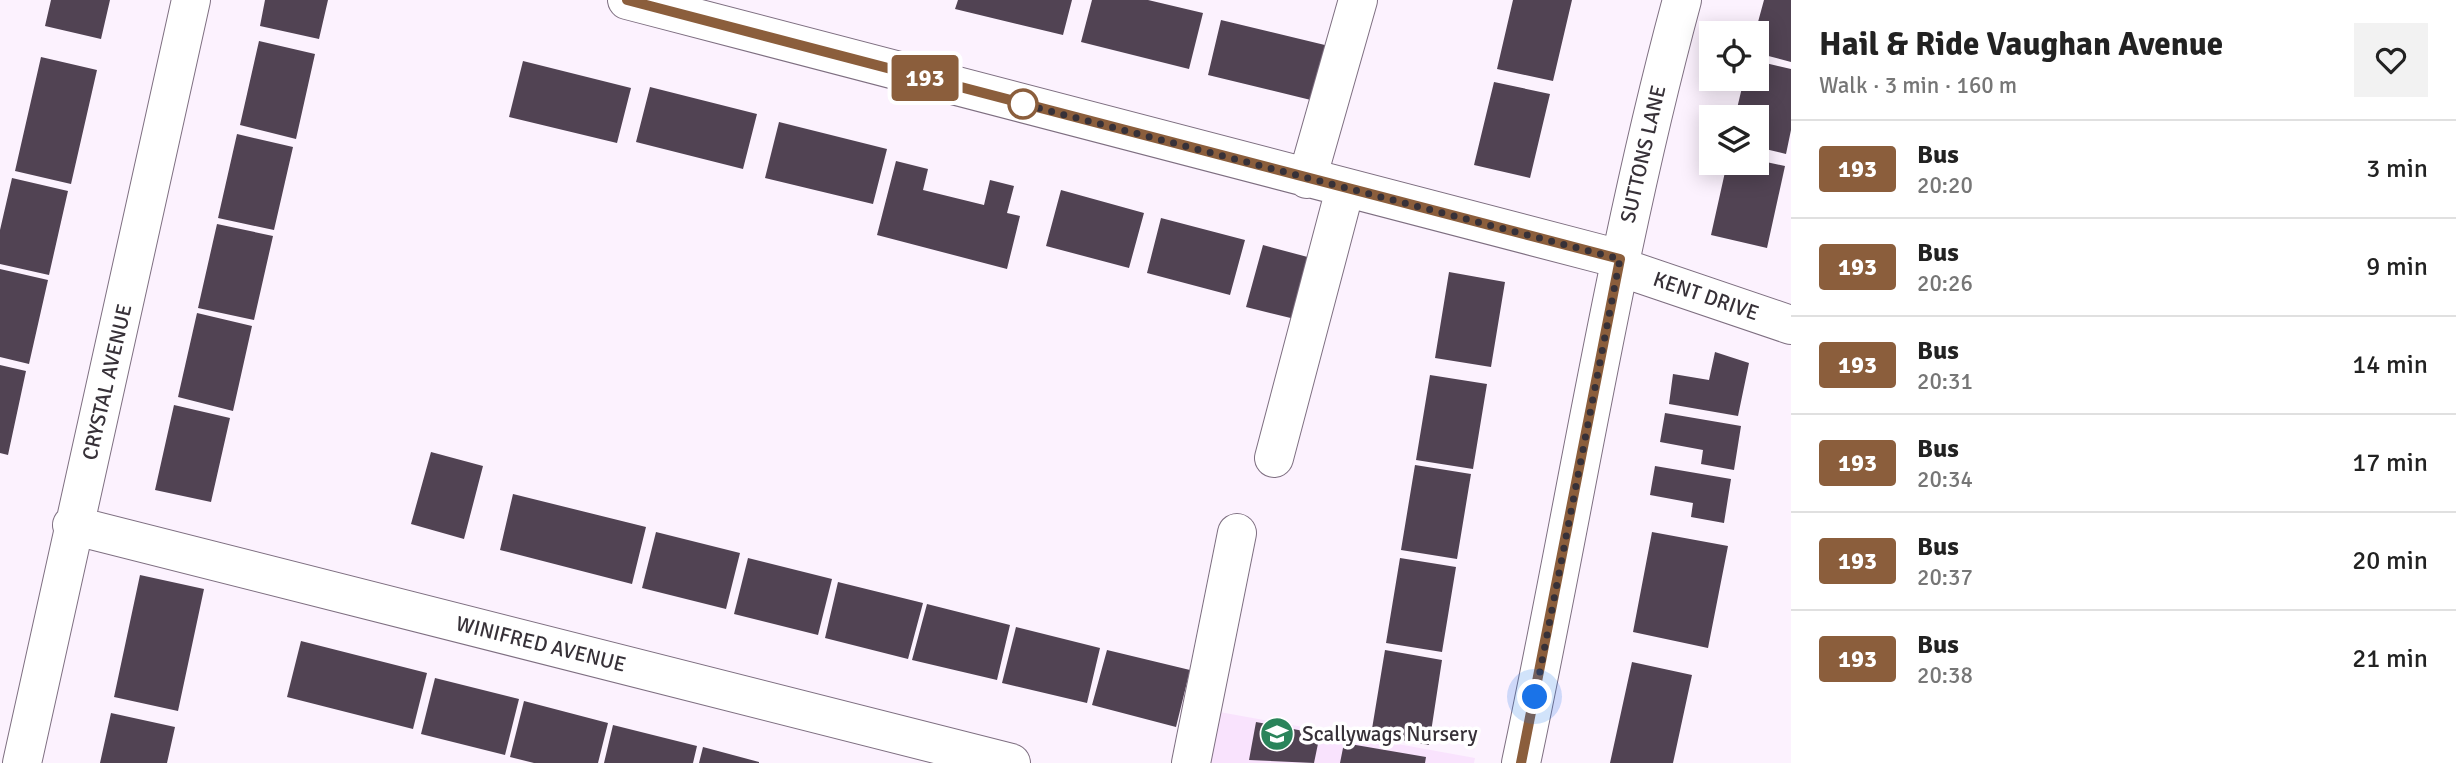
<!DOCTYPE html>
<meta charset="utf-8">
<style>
body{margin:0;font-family:Signika,sans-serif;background:#f2f2f2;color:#222;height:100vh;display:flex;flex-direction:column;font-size:26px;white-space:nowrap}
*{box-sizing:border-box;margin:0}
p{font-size:23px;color:#767676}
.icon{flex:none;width:38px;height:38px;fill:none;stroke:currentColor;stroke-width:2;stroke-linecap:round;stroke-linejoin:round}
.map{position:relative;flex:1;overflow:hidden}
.sheet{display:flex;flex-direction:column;background:#fff;width:665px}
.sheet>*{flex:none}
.badge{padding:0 14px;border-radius:5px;font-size:24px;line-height:46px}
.controls{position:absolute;left:1699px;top:21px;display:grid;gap:14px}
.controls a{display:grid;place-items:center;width:70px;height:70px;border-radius:0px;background:#fff;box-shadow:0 4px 18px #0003;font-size:35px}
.you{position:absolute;width:35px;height:35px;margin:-18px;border:5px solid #fff;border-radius:50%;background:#1a73e8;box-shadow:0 0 0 10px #1a73e833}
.map>.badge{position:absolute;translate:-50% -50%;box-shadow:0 0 0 4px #fff}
.round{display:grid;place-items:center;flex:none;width:74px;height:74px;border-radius:0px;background:#f2f2f2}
.overview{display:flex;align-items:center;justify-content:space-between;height:119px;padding:0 28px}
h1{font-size:33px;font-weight:800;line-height:52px}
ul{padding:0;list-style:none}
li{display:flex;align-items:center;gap:21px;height:98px;padding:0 28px;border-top:2px solid #e0e0e0}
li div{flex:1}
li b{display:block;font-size:26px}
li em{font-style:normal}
li .badge{min-width:77px;font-weight:700;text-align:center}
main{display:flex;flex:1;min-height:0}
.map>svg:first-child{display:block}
</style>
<main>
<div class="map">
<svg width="1791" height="763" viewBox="0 0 1791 763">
<rect width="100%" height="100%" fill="#fcf2fe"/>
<path fill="#f9e3fd" d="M1214,711L1475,758L1474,763H1203Z"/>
<path fill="#514353" d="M51,0H110L101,39L45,26Z
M265,0H328L319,39L260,26Z
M958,0H1072L1063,35L955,9Z
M1092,0H1148L1203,13L1189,69L1081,42Z
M1513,0H1572L1553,81L1497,69Z
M1764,0H1791V62L1757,53L1755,33Z
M1221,20L1329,46L1315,101L1208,75Z
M259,41L315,54L296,139L240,125Z
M41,57L97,70L71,184L15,171Z
M523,61L631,88L617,143L509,117Z
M1757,61L1791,69V130L1786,154L1757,147V117H1735L1744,79H1757Z
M1494,82L1550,94L1530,178L1474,165Z
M650,87L757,114L743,169L636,142Z
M779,122L887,149L873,204L765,178Z
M237,134L293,147L274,230L218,218Z
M1757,160L1785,166L1767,248L1711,235L1727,163H1757Z
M896,161L928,169L923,190L984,205L990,180L1014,186L1007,213L1020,216L1007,269L877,235Z
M12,178L68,191L49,275L0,264V230Z
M1061,190L1144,213L1129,268L1046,246Z
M1161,218L1245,240L1230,295L1147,273Z
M217,224L273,236L254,320L198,308Z
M1263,245L1315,259L1299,320L1246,307Z
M0,269L48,280L29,364L0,357Z
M1449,272L1505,282L1491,367L1435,358Z
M197,313L252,326L233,411L178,397Z
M1715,352L1749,363L1738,416L1669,404L1673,374L1709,380Z
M0,365L26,371L8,455L0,453Z
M1430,375L1487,384L1473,469L1416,460Z
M174,405L230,418L211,502L155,490Z
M1665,413L1741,426L1734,470L1701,464L1703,450L1660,442Z
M431,452L483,466L464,539L411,524Z
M1415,465L1471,474L1457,559L1401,550Z
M1655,466L1731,479L1724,523L1691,517L1693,503L1650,495Z
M513,494L646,527L632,584L500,550Z
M656,532L740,553L726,609L642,588Z
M1652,532L1728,546L1708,648L1633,632Z
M748,558L832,579L818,635L734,614Z
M1400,558L1456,567L1442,652L1386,643Z
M140,575L204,589L178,711L114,697Z
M838,582L923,603L908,659L825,638Z
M927,604L1010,625L997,680L912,660Z
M1016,627L1100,648L1087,703L1002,683Z
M301,641L427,673L413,729L287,697Z
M1107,650L1190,670L1176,727L1092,705Z
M1385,650L1442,660L1429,745L1371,735Z
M1632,662L1692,675L1673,763H1610Z
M435,678L519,699L505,755L421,734Z
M524,701L608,723L598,763H534L510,757Z
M111,713L175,727L167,763H100Z
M1256,722L1320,734L1314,763L1249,760Z
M613,725L697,746L693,763H604Z
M1344,743L1426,757L1425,763H1340Z
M703,747L759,762V763H699Z"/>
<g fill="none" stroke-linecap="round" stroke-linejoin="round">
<g stroke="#7e6f81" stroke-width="40">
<path id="minor" d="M627,0L1620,259
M1307,179L1358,0
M1620,267L1791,325
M1274,458L1345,189
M72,525L1011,763
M22,763L191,0
M1191,763L1237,533
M1521,763C1575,509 1614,251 1682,0"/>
</g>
<use href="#minor" stroke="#fff" stroke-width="38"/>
</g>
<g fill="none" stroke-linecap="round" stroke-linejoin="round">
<g stroke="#fff" stroke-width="16">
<path id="line" d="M627,0L1620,259L1521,763"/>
</g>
<use href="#line" stroke="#8b5e3c" stroke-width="10"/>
<path stroke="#373138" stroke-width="7" stroke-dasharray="0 12.6" d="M1023,104L1019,103L1620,259L1535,697"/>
</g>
<defs>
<g id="school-disc" transform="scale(1.75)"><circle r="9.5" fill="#2a845a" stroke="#fff"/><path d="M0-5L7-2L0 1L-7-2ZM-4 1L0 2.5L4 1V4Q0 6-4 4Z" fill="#fff"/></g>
</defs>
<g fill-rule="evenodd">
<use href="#school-disc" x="1277" y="734"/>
</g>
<circle fill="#fff" stroke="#8b5e3c" stroke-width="3.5" cx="1023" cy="104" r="14"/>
<g text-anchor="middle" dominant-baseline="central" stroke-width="7" stroke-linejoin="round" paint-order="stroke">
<g font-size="21" fill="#373138" stroke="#fff">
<text transform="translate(1643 154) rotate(-77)">SUTTONS LANE</text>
<text transform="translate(1706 296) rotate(19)">KENT DRIVE</text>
<text transform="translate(107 382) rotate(-77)">CRYSTAL AVENUE</text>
<text transform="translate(541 644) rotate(14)">WINIFRED AVENUE</text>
</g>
<g font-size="21" fill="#373138" stroke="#fff" text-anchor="start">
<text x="1302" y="734">Scallywags Nursery</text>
</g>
</g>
</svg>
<div class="controls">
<a><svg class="icon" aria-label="locate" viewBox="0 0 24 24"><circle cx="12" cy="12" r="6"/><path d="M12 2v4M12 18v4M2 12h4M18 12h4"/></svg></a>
<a><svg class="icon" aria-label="layers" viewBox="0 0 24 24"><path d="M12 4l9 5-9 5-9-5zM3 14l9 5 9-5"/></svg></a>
</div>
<div class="you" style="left:1535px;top:697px"></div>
<b class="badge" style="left:925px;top:78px;background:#8b5e3c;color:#fff">193</b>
</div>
<section class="sheet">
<div class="overview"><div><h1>Hail &amp; Ride Vaughan Avenue</h1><p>Walk · 3 min · 160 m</p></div><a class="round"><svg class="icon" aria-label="heart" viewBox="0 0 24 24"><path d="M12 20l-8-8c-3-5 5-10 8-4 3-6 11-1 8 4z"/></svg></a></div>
<ul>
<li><span class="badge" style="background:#8b5e3c;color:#fff">193</span><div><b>Bus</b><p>20:20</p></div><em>3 min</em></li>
<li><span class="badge" style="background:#8b5e3c;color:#fff">193</span><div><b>Bus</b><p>20:26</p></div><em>9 min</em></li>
<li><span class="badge" style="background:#8b5e3c;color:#fff">193</span><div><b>Bus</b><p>20:31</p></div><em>14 min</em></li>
<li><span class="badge" style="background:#8b5e3c;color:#fff">193</span><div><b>Bus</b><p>20:34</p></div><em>17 min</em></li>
<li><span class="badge" style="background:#8b5e3c;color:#fff">193</span><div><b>Bus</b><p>20:37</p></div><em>20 min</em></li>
<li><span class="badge" style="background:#8b5e3c;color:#fff">193</span><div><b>Bus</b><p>20:38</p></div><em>21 min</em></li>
</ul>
</section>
</main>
